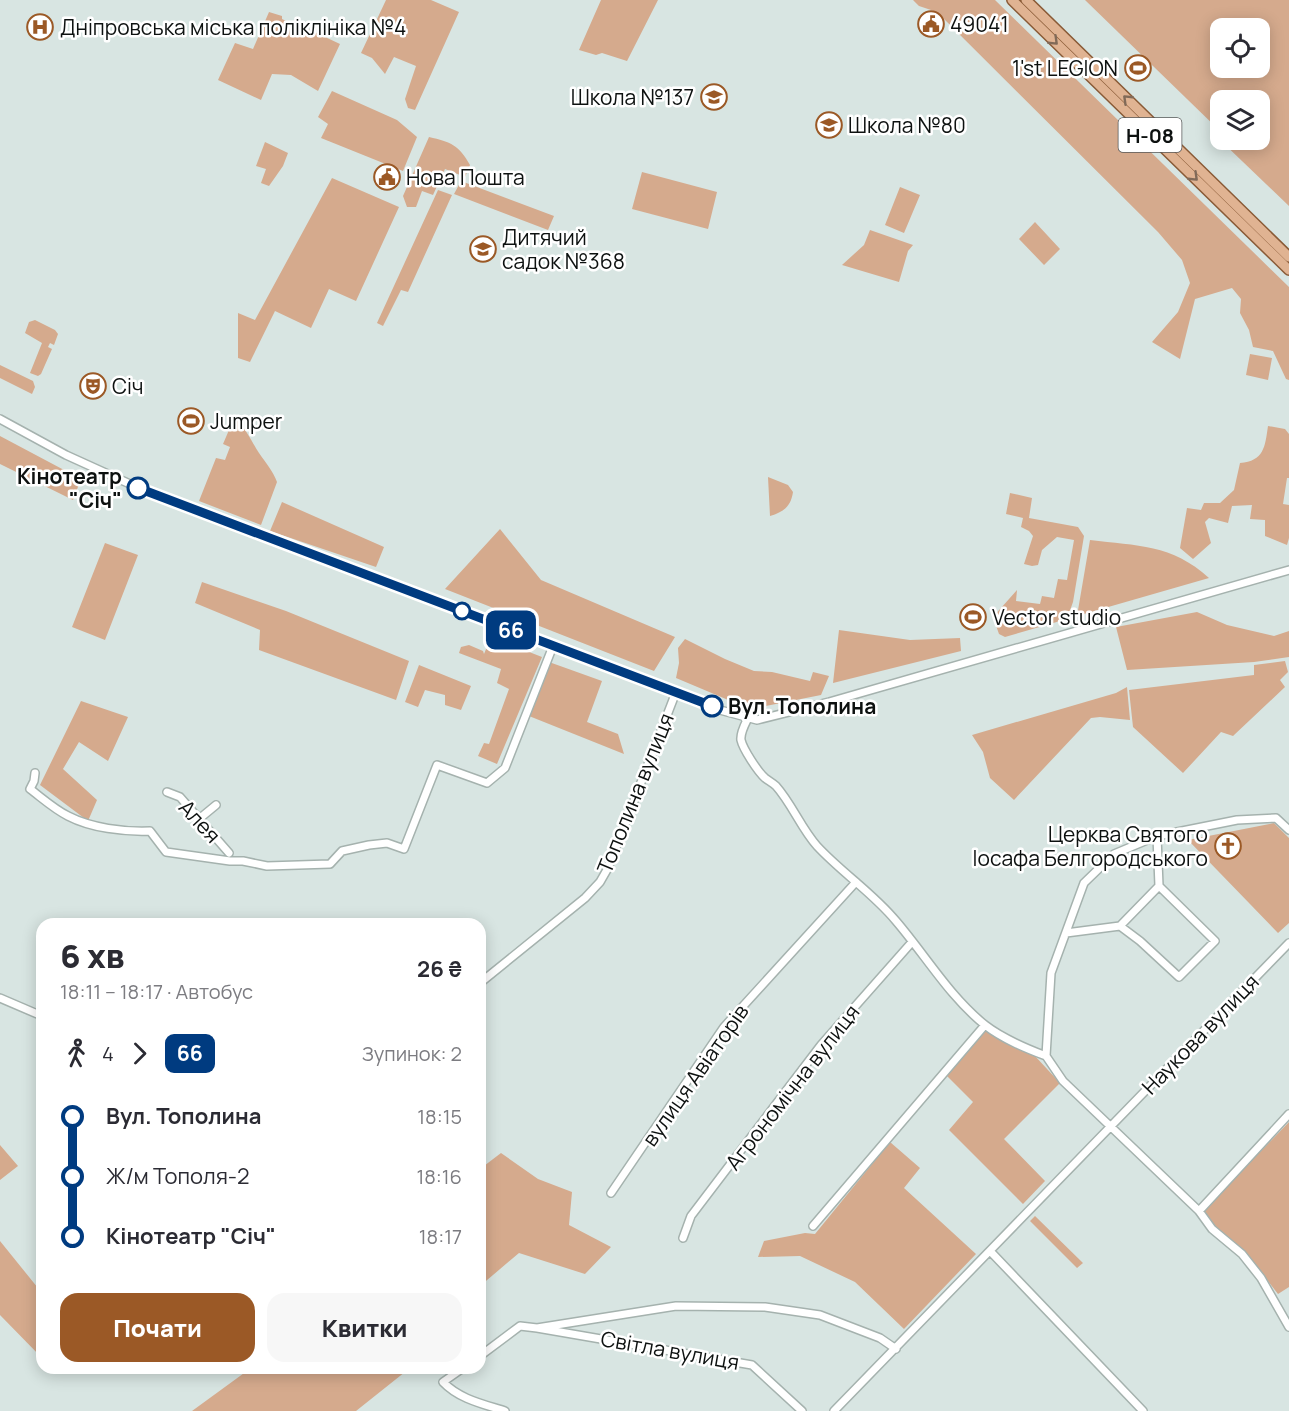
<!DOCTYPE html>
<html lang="uk">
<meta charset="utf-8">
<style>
body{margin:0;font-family:Manrope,sans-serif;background:#f7f7f7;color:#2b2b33;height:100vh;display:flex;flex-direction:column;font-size:22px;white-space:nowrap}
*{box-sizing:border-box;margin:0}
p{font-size:20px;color:#7c7c81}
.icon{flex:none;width:33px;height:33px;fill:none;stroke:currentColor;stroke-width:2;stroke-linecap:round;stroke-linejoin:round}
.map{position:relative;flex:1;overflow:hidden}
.details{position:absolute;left:36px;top:918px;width:450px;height:456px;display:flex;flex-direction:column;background:#fff;border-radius:18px;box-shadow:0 3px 15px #0003}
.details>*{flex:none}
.badge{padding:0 12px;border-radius:9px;font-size:21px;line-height:39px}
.tools{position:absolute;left:1210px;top:18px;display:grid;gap:12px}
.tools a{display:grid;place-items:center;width:60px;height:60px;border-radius:12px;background:#fff;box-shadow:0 3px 15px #0003;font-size:30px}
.map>.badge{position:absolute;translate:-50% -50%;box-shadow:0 0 0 3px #fff}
.legs{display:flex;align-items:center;gap:9px;height:66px;padding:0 24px;font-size:20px}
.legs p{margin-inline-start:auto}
.summary{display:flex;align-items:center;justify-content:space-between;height:102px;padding:0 24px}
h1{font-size:33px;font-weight:800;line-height:45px}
.primary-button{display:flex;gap:12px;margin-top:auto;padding:12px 24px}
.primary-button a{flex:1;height:69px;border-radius:18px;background:#9b5926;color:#fff;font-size:24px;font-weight:800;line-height:69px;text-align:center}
.primary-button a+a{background:#f7f7f7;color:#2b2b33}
ul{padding:0 24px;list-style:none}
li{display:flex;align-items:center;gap:21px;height:60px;font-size:22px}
li i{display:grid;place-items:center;width:9px;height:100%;margin:0 8px;background:currentColor}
li i::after{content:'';width:15px;height:15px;margin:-8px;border:4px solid;border-radius:50%;background:#fff}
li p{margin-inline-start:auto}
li:first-child i{background:linear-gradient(#0000 50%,currentColor 0)}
li:last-child i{background:linear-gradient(currentColor 50%,#0000 0)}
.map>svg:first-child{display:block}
</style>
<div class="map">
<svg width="1289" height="1411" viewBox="0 0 1289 1411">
<rect width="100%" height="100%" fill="#d8e5e2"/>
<path fill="#d5aa8d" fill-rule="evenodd" d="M386,0H431L459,12L415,110L408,108L405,99L416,66L394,57L385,74L372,58L361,53Z
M601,0H658L627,61L602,53L596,55L579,50Z
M913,0H995L1289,287V380L1286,379L1273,351L1253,347L1249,330L1240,313L1241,299L1232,288L1195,299L1180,359L1152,342L1178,312L1190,283L1182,260L1158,232L937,12L919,6Z
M1085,0H1289V206L1218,138L1221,136V140H1260V100H1221V132ZM1260,28V68H1221V28Z
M269,12L282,16V19L290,23L291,21L340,44L318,91L291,75L272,74L261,100L218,80L235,43L253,49Z
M332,91L397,120L417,137L403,171L321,138L328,124L318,117Z
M429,137C451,142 459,145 470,165L465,177L445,169L433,195L422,191L416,207H407L403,196Z
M265,142L288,153L283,166L269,186L261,183L266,169L256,166Z
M642,172L717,192L708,229L632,209Z
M332,178L399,207L356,301L329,289L311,328L275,311L250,362L238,358V313L255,320Z
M461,181L554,216L548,230L454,194Z
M900,187L920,195L904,233L885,225Z
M438,190L452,195L408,292L401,290L383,326L377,323Z
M1035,222L1060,249L1044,265L1019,239Z
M870,230L913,245L908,251L899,282L842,265L864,245Z
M35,320L55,330L58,334L54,345L50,343L48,347L52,349L41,374L38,376L30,373L42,343L25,333L29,322Z
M1250,354L1272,358L1268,380L1246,375Z
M0,365L33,381L35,387L32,394L0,378Z
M235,416C245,428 251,440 259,453C266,463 273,471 277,482L261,525L199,501L216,458L225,460L230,447L223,444Z
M1268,426L1285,429L1289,434V478H1287L1283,504L1289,505V538L1287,545L1265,536V520L1250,519L1252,505L1232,506L1228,523L1209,518L1205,522L1211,543L1193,559L1180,548L1187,508L1201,510L1204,503H1220L1234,490L1240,463C1264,461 1265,447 1268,426Z
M0,436L81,479L73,500L0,464Z
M768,477L788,485L793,492C791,506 784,512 770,516Z
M1010,493L1032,498L1029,518L1078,527L1084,536L1073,602L1067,619L1005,637L999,634L993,617L1017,590L1016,601L1040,604L1042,596L1054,598L1058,579L1067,580L1074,540L1057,537L1042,550L1038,565L1032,566L1024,564L1033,536L1029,531L1021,527L1023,518L1006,514Z
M282,502L384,547L376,567L270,531Z
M500,529L541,580L675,637L654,671L445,589Z
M1090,540C1137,546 1172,544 1209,578L1077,616Z
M105,543L138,555L105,640L72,627Z
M202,582L286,611L409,661L396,700L259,650L260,630L195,603Z
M1197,612L1227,625L1274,636L1289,631V657L1254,662L1127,670L1116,627Z
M839,630L910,640L960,638L961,651L833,683Z
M491,637L542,657L497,764L478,756L484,743L489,744L509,689L497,683L501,669L459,653L461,647L469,645L483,651L484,654Z
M685,639L725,659L754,671L772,672L810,681L813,672L829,676L821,695L761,707L733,702L676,678L679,663L678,648Z
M1285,661L1288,672L1280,680L1285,687L1233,736L1221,732L1183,773L1133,727L1129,690L1254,675V665Z
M549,662L602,681L587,722L618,734L624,754L529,716Z
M419,665L471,686L461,710L445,705V695L425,690L418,707L405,702Z
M1127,687L1130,720L1100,717L1091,718L1014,800L990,778L983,752L972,735L1116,693Z
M81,701L128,717L108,761L79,742L63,769L97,800L88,821L40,785Z
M1274,823L1289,838V923L1278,933L1188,840Z
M985,1029L1035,1056L1060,1083L1004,1139L1045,1181L1023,1204L949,1130L973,1102L947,1076Z
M1289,1122V1287L1278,1294L1245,1252L1214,1227L1202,1212Z
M890,1142L920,1168L904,1188L976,1254L904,1329L855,1282L800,1256L758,1257L764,1241L805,1233L815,1234Z
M0,1145L18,1166L0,1180Z
M501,1153L538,1179L572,1192L569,1225L611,1247L585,1274L519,1253L480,1286V1169Z
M1035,1216L1083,1263L1077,1268L1030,1221Z
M0,1241L42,1293V1358L0,1315Z
M251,1368H410L356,1411H192Z"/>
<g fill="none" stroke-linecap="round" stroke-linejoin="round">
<g stroke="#a5b2ae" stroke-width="10">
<path id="minor" d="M0,419L66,455L152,494L720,710L757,720L829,702L1289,570
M748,718C745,724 740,733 741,740C743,749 758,772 765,778C769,781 773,783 776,786C792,804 801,828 817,846C842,873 873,893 896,921C926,956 949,996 985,1025C1003,1039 1025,1048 1046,1056
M35,773L34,781L30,789C42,798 54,809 68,816C91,828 124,832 150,831L166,852L230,861H243L267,866L330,864L342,851L369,845L387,843L404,849L437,765L487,783L505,768L553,646
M167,792L180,797L229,853
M199,819L216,805
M1289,830L1276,818L1237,820L1157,836L1114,854L1084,883L1051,973L1046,1056L1063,1081L1199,1211L1212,1229L1242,1254L1261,1278L1289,1327
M1120,926L1159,886L1157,836
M1066,933L1120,926L1140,941L1179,977L1215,941L1159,886
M480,983L585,898L600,882L608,868L676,692
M0,998L42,1016
M611,1193L724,1027L856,882
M1199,1211L1289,1114
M813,1226L985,1025
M683,1238L691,1216L821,1045L912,942
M990,1251L1143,1411
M537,1328L676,1306L765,1307L820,1315L880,1338L896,1349
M480,1356L520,1326L537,1328L752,1365L802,1411
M463,1368L443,1382C459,1399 483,1404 505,1411
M834,1411L1289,943"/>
</g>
<g stroke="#895a36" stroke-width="12">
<path id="major" d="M1012,0L1289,270
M1026,0L1289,257"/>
</g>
<use href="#minor" stroke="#fff" stroke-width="7"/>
<use href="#major" stroke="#e0b392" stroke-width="9"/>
</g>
<defs><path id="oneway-chevron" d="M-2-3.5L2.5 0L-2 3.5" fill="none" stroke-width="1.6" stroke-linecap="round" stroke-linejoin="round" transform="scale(1.5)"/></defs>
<g stroke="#816a58">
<use href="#oneway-chevron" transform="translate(1054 41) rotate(44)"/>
<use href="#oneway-chevron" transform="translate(1127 99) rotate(-136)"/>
<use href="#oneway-chevron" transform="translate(1194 177) rotate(44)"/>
</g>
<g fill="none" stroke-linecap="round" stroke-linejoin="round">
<g stroke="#fff" stroke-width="14">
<path id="line-1" d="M138,488L712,706"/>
</g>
<use href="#line-1" stroke="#003b80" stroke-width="9"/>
</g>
<defs>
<g id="civic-ring" transform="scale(1.35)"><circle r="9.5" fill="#fff" stroke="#9b5926" stroke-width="1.5"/><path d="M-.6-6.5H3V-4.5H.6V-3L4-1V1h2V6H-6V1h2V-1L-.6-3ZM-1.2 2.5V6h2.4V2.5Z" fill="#9b5926"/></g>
<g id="hospital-ring" transform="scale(1.35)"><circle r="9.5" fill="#fff" stroke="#9b5926" stroke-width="1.5"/><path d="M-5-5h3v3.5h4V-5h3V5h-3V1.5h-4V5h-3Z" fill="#9b5926"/></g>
<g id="stadium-ring" transform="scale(1.35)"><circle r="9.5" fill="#fff" stroke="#9b5926" stroke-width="1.5"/><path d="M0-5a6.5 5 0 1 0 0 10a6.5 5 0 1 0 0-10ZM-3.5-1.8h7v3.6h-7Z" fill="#9b5926"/></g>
<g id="school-ring" transform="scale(1.35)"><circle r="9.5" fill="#fff" stroke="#9b5926" stroke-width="1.5"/><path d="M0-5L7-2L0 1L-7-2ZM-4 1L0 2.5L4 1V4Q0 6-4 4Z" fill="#9b5926"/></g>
<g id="theatre-ring" transform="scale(1.35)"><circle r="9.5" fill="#fff" stroke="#9b5926" stroke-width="1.5"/><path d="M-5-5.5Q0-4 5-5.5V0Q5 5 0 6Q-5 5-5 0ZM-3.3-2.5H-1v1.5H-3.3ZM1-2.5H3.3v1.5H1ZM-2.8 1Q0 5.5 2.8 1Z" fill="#9b5926"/></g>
<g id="church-ring" transform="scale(1.35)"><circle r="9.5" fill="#fff" stroke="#9b5926" stroke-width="1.5"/><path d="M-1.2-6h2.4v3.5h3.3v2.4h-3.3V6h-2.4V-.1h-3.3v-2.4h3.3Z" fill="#9b5926"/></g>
</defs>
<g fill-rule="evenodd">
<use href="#civic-ring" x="931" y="24"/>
<use href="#hospital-ring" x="40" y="27"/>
<use href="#stadium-ring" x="1138" y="68"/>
<use href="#school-ring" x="714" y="97"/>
<use href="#school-ring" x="829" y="125"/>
<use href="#civic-ring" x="387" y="177"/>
<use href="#school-ring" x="483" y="249"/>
<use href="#theatre-ring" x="93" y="386"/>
<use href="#stadium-ring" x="191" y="421"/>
<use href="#stadium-ring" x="973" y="617"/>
<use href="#church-ring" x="1228" y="846"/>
</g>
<g fill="#fff" stroke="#003b80" stroke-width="3">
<circle cx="138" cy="488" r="10"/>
<circle cx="462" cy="611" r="8"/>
<circle cx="712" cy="706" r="10"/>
</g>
<g text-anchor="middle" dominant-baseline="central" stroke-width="5" stroke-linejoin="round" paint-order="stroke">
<rect fill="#fff" stroke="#565858" stroke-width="1.5" x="1118.5" y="118" width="63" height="34" rx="4.5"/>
<g font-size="20" font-weight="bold" fill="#0d1110">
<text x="1150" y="135">Н-08</text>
</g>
<g font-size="21" fill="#0d1110" stroke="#fff" text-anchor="start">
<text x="950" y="24">49041</text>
<text x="60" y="27">Дніпровська міська поліклініка №4</text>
<text x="1118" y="68" text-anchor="end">1'st LEGION</text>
<text x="694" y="97" text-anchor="end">Школа №137</text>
<text x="848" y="125">Школа №80</text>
<text x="406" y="177">Нова Пошта</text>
<text x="502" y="237">Дитячий<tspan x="502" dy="24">садок №368</tspan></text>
<text x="112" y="386">Січ</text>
<text x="210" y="421">Jumper</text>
<text x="992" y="617">Vector studio</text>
<text x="1208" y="834" text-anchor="end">Церква Святого<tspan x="1208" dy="24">Іосафа Белгородського</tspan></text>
</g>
<g font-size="21" font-weight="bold" fill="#0d1110" stroke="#fff" text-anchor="end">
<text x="122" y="476">Кінотеатр<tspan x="122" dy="24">"Січ"</tspan></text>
<text x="728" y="706" text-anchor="start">Вул. Тополина</text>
</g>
<g font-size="21" fill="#0d1110" stroke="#fff">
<text transform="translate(635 793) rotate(-68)">Тополина вулиця</text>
<text transform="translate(200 821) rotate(47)">Алея</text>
<text transform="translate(1200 1034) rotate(-46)">Наукова вулиця</text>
<text transform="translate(695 1075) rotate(-55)">вулиця Авіаторів</text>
<text transform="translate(792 1087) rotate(-52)">Агрономічна вулиця</text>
<text transform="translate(670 1350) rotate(10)">Світла вулиця</text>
</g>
</g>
</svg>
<div class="tools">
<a><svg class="icon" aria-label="locate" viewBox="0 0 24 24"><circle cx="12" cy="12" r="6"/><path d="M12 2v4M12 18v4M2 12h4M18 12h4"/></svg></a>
<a><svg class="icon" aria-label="layers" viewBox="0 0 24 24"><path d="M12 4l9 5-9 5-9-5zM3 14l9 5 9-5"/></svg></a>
</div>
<b class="badge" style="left:511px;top:630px;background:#003b80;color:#fff">66</b>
<section class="details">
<div class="summary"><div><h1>6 хв</h1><p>18:11 – 18:17 · Автобус</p></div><b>26 ₴</b></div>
<div class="legs"><svg class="icon" aria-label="walk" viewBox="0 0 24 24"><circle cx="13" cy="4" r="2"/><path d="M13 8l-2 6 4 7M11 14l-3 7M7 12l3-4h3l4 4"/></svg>4<svg class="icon" aria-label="forward" viewBox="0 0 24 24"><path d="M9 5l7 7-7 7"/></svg><b class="badge" style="background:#003b80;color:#fff">66</b><p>Зупинок: 2</p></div>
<ul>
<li><i style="color:#003b80"></i><b>Вул. Тополина</b><p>18:15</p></li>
<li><i style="color:#003b80"></i><span>Ж/м Тополя-2</span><p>18:16</p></li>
<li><i style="color:#003b80"></i><b>Кінотеатр &quot;Січ&quot;</b><p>18:17</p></li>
</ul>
<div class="primary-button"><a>Почати</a><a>Квитки</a></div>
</section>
</div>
